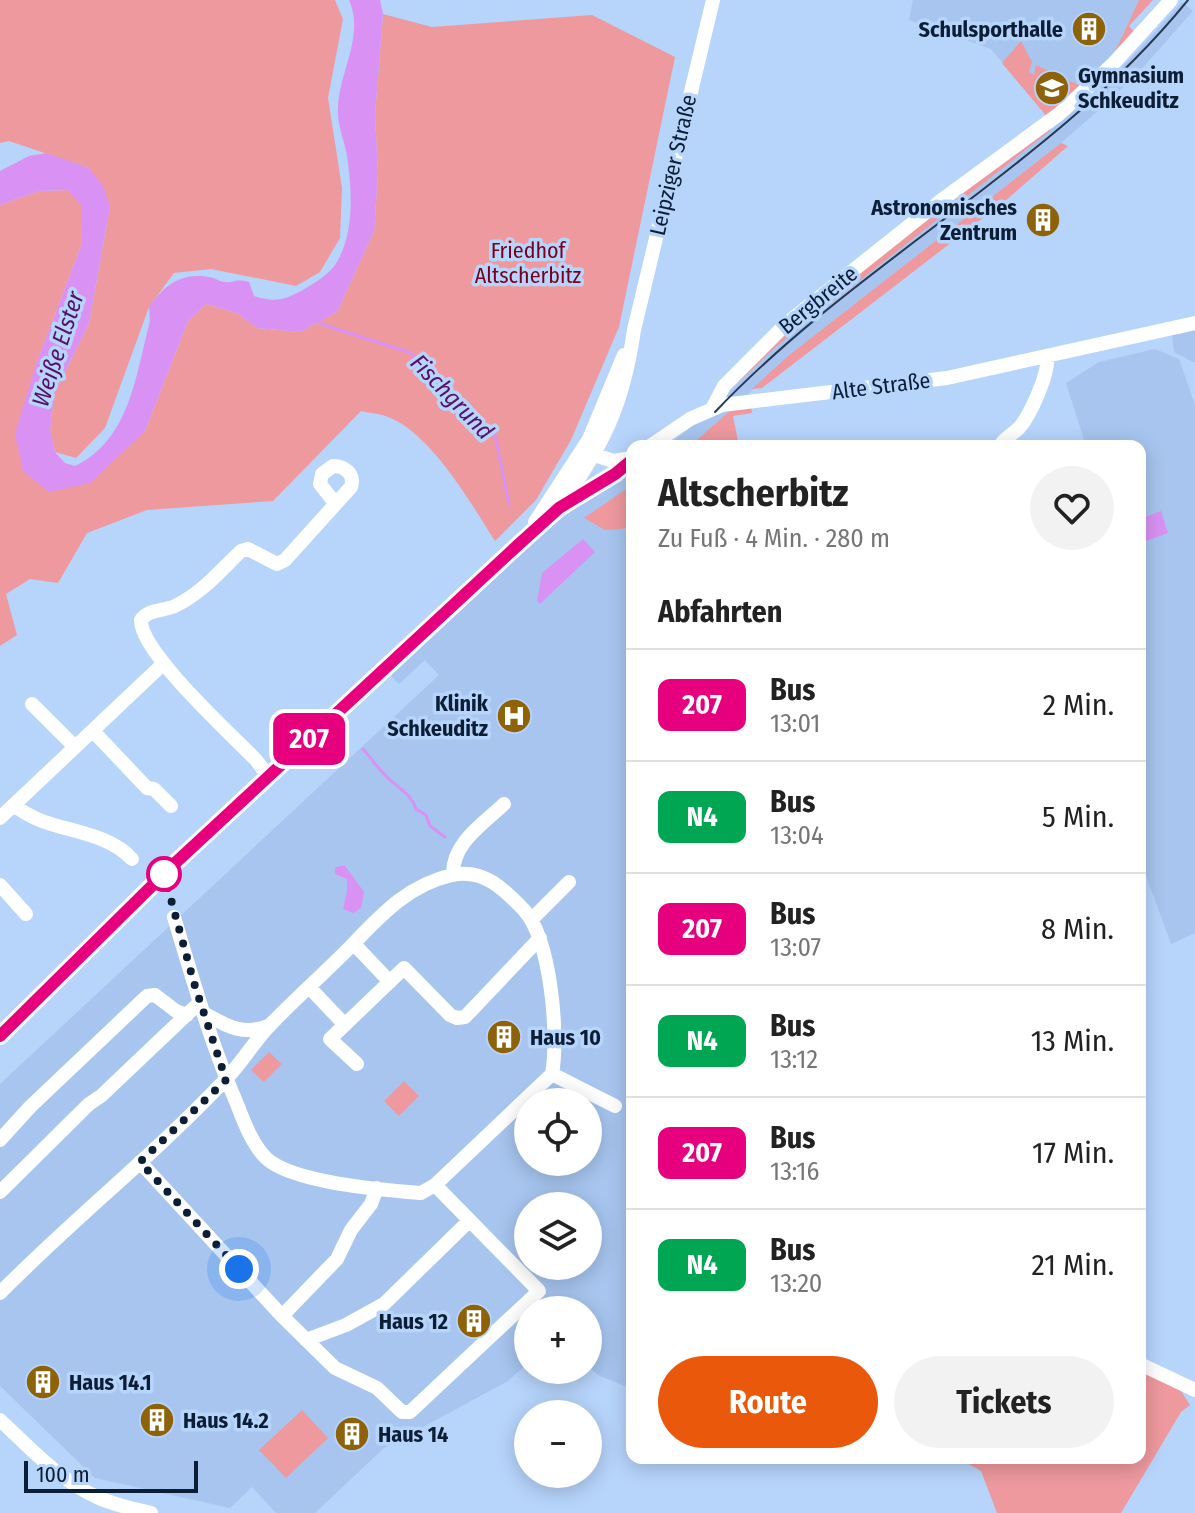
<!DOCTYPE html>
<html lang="de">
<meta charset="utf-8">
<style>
body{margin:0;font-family:"Fira Sans Condensed",sans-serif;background:#f2f2f2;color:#222;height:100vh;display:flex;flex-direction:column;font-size:30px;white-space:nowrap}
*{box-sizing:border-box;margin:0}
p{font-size:26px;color:#767676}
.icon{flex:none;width:44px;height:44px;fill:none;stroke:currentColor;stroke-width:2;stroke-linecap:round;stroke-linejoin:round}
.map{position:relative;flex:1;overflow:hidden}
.sheet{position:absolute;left:626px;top:440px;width:520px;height:1024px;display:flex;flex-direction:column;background:#fff;border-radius:16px;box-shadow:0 4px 20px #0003}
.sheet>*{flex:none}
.badge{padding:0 16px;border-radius:12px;font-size:28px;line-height:52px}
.tools{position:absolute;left:514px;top:1088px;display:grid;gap:16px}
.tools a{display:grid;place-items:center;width:88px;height:88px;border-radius:50%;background:#fff;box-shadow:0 4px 20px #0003;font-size:40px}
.scale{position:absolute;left:24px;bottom:20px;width:174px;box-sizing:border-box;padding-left:8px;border:4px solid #0c1e36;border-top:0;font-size:22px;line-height:28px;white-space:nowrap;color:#0c1e36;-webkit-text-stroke:6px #b7d4fb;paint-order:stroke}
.you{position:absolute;width:40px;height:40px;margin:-20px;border:6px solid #fff;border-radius:50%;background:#1a73e8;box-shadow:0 0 0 12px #1a73e833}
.map>.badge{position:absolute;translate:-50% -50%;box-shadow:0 0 0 4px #fff}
h2{padding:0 32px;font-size:30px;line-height:72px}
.round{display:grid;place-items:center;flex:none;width:84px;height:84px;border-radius:42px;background:#f2f2f2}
.summary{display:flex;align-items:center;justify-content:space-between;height:136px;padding:0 32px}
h1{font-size:38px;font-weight:700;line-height:60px}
.cta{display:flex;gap:16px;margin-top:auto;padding:16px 32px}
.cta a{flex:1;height:92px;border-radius:48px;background:#ea580c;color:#fff;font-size:32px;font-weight:700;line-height:92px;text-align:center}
.cta a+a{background:#f2f2f2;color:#222}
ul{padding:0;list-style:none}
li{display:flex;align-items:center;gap:24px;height:112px;padding:0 32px;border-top:2px solid #e0e0e0}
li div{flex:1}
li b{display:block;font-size:30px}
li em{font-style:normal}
li .badge{min-width:88px;font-weight:700;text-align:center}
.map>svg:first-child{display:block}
</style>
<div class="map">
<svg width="1195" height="1513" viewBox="0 0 1195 1513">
<rect width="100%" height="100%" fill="#b7d4fb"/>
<path fill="#a7c5ef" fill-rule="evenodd" d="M913,0H1139L1112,58L1049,117L991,49L909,20Z
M1182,2L1193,11L1139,72L1107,103L1061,143L788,356L712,429L690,446H667L703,418L777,345L1076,110L1129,60Z
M1195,330V363L1174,352L1172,334Z
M1155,349L1179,359L1195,405V933L1171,944L1140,859V446H1086L1066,383L1099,362Z
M632,469V1389L600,1376L588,1367V1310H528V1363L508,1381L384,1448L315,1513H276L252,1487L230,1508L95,1478L0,1386V1084L439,675L425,660L399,684L391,676L542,532ZM528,1102H588V1162H528ZM528,1206H588V1266H528Z"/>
<path fill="#ee999e" d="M0,0H335L343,19L328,98L342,188L340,238L320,272L296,286L211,269L174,273L149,307L105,428L76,458L55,452L50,430L54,394L89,323L110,206L89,168L9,141L0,143Z
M1139,0H1153L1129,26L1135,33L1112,58Z
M383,14L432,27L592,15L675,57L619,327L571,440L536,500L495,541C470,502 434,438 391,418C382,414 370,413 361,411L273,501L147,510L87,533L58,583L30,579L6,594L17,635L0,646V205L39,191L67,190L83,206L81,246L35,367L49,491L145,431L188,321L206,304L237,313L257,328L300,332L337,312L374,231L378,173L375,115Z
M1021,41L1032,62L1029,72L1034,75L1036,65L1081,86L1048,118L1002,63Z
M1049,129L1051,130L778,345L728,392L753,360L780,334L1010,156Z
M1061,143L1068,146L1004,202L762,388L752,389L788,356Z
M751,406L752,413L733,416L739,446H690L732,409Z
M632,485V528L605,530L584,518Z
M269,1052L282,1064L264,1082L251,1070Z
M404,1081L419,1096L399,1116L384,1101Z
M1140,1371L1181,1391L1190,1405L1181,1412L1121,1513H997L981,1471L958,1458H1140Z
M302,1410L328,1438L286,1478L259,1450Z"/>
<path fill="#d992f4" d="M349,0H380L383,14L375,115L378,173L374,231L337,312L300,332L257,328L237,313L206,304L188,321L145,431L90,483L49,492L23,471L15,434L35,367L81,246L82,206L67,190L39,191L0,205V171L29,156L47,153L89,168L103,186L110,206L89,323L54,394L50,430L55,452L65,463L75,466C130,440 136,374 150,321L149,307C165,284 183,271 213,278C217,279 220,282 225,282C235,283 234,278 249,282L254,296C275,303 286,300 306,288C316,282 328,275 335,265C355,235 352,190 347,156C344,139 337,125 338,108C339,71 365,36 349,0Z
M1161,511L1168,533L1140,543V519Z
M583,539L595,552L540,604L537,601L542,573Z
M340,866H345L364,892L361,908L353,913L343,909L347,891V879L335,874V868Z"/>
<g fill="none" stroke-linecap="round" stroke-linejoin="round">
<path stroke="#d992f4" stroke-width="3" d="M318,321L324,325L411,353L430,372L449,397L470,410L495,435L509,504
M363,749C371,758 377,767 385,775C396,787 411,793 416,809L426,815L430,826L445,837"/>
<path stroke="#fff" stroke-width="14" d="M713,407L724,386L787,323L939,202L1059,114L1113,64L1171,0
M650,446L690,419L722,405L947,378L1195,323
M1000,446C1005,437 1012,435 1019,428C1030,416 1050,372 1047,356
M586,452L613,461L632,458
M563,506L615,474L632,461
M535,522L589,439L624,355
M32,704L75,747
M93,731L147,788L154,789L171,806
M269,777L256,760C231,734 140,652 141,620C148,609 164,611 175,606C202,593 220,571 241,551L248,549L277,564L285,560L351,487C355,474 345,466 333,466L322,474L320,484L335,503
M14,805C48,834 101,826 132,859
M0,818L163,664
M453,875C452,843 483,824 504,804
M0,885L26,914
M532,919L569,882
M354,944L390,982
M309,987L345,1025
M205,1014C227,1026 243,1036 268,1026
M0,1036L172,866L559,508C603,445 623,407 634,330L713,0
M357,1064L330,1039L404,968L450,1015L457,1018L465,1017L540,938
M552,1074L615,1106
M0,1140L30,1107L147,996L155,995L176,1011L187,1015
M140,1162L282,1316L335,1368L377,1388L402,1412H410L539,1291L435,1185
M0,1192L89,1104L101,1096L200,1002
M0,1293C72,1220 154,1155 225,1080C242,1063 254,1041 271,1024C298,996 327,971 354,943C383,913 409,885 452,875C483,868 504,889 524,910C551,940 559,1035 552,1074L435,1185L421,1193C385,1190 292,1183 266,1158C252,1144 244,1122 237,1104C211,1044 193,980 174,917
M282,1316L337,1259L351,1230L371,1204L377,1188
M306,1340L346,1325L384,1304L469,1221
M1140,1364L1195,1390
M0,1420C30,1448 59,1480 97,1497C114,1505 133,1509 151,1513"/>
<path stroke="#263953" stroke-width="2" d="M715,412C859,260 1055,164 1188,0"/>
</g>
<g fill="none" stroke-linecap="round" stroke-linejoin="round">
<g stroke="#fff" stroke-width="18">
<path id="line" d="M0,1036L172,866L518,545L559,508L615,474L632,460"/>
</g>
<use href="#line" stroke="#e6007e" stroke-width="12"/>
<path stroke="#0c1e36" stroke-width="8" stroke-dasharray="0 14.4" d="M164,874L194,983L226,1080L140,1162L239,1269"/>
</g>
<defs>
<g id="building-disc" transform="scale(1.8)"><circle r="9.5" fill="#8e6209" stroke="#b7d4fb"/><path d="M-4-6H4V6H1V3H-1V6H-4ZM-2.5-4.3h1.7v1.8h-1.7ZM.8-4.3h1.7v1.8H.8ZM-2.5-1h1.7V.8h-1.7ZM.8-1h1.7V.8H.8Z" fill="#fff"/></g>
<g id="school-disc" transform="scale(1.8)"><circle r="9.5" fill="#8e6209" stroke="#b7d4fb"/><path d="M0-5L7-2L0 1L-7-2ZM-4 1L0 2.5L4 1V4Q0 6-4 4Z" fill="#fff"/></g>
<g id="hospital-disc" transform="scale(1.8)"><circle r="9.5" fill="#8e6209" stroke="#b7d4fb"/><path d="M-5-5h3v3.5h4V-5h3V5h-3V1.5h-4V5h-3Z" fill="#fff"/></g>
</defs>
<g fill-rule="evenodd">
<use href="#building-disc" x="1089" y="29"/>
<use href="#school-disc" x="1052" y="88"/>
<use href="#building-disc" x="1043" y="220"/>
<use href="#hospital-disc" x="514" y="716"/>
<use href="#building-disc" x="504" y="1037"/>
<use href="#building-disc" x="474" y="1321"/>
<use href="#building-disc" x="43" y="1382"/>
<use href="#building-disc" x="157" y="1420"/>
<use href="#building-disc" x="352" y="1434"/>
</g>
<circle fill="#fff" stroke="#e6007e" stroke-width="4" cx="164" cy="874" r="16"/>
<g text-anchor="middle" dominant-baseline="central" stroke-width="7" stroke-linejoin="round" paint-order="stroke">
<g font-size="22" font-weight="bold" fill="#0c1e36" stroke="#b7d4fb" text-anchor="start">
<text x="1063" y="29" text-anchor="end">Schulsporthalle</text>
<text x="1078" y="75">Gymnasium<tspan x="1078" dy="25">Schkeuditz</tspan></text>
<text x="1017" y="207" text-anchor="end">Astronomisches<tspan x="1017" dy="25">Zentrum</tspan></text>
<text x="488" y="703" text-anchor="end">Klinik<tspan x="488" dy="25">Schkeuditz</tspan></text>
<text x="530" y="1037">Haus 10</text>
<text x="448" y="1321" text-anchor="end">Haus 12</text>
<text x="69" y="1382">Haus 14.1</text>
<text x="183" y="1420">Haus 14.2</text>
<text x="378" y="1434">Haus 14</text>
</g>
<g font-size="22" fill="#0c1e36" stroke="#b7d4fb">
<text transform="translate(673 165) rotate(-77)">Leipziger Straße</text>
<text transform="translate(818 300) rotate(-39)">Bergbreite</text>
<text transform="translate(881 386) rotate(-7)">Alte Straße</text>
</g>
<g font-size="22" fill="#770020" stroke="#b7d4fb">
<text x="528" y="250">Friedhof<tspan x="528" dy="25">Altscherbitz</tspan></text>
</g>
<g font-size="24" font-style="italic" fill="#541169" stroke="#b7d4fb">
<text transform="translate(58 349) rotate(-72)">Weiße Elster</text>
<text transform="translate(452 397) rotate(46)">Fischgrund</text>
</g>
</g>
</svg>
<div class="tools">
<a><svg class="icon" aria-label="locate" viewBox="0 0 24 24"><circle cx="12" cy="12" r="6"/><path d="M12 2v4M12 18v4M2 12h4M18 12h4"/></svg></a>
<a><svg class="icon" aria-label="layers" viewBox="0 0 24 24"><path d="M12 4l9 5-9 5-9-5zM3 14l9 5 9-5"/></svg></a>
<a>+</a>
<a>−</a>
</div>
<div class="scale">100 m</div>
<div class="you" style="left:239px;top:1269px"></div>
<b class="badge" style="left:309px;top:739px;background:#e6007e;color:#fff">207</b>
<section class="sheet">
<div class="summary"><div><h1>Altscherbitz</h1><p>Zu Fuß · 4 Min. · 280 m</p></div><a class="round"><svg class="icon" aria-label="heart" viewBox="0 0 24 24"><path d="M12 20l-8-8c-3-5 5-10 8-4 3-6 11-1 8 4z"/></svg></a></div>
<h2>Abfahrten</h2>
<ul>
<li><span class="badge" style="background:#e6007e;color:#fff">207</span><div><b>Bus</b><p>13:01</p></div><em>2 Min.</em></li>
<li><span class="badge" style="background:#00a651;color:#fff">N4</span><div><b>Bus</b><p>13:04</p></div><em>5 Min.</em></li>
<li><span class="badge" style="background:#e6007e;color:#fff">207</span><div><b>Bus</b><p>13:07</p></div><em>8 Min.</em></li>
<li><span class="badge" style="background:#00a651;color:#fff">N4</span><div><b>Bus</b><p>13:12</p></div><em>13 Min.</em></li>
<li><span class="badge" style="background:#e6007e;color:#fff">207</span><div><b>Bus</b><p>13:16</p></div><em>17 Min.</em></li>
<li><span class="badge" style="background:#00a651;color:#fff">N4</span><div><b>Bus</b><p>13:20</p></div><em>21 Min.</em></li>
</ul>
<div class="cta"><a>Route</a><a>Tickets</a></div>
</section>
</div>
